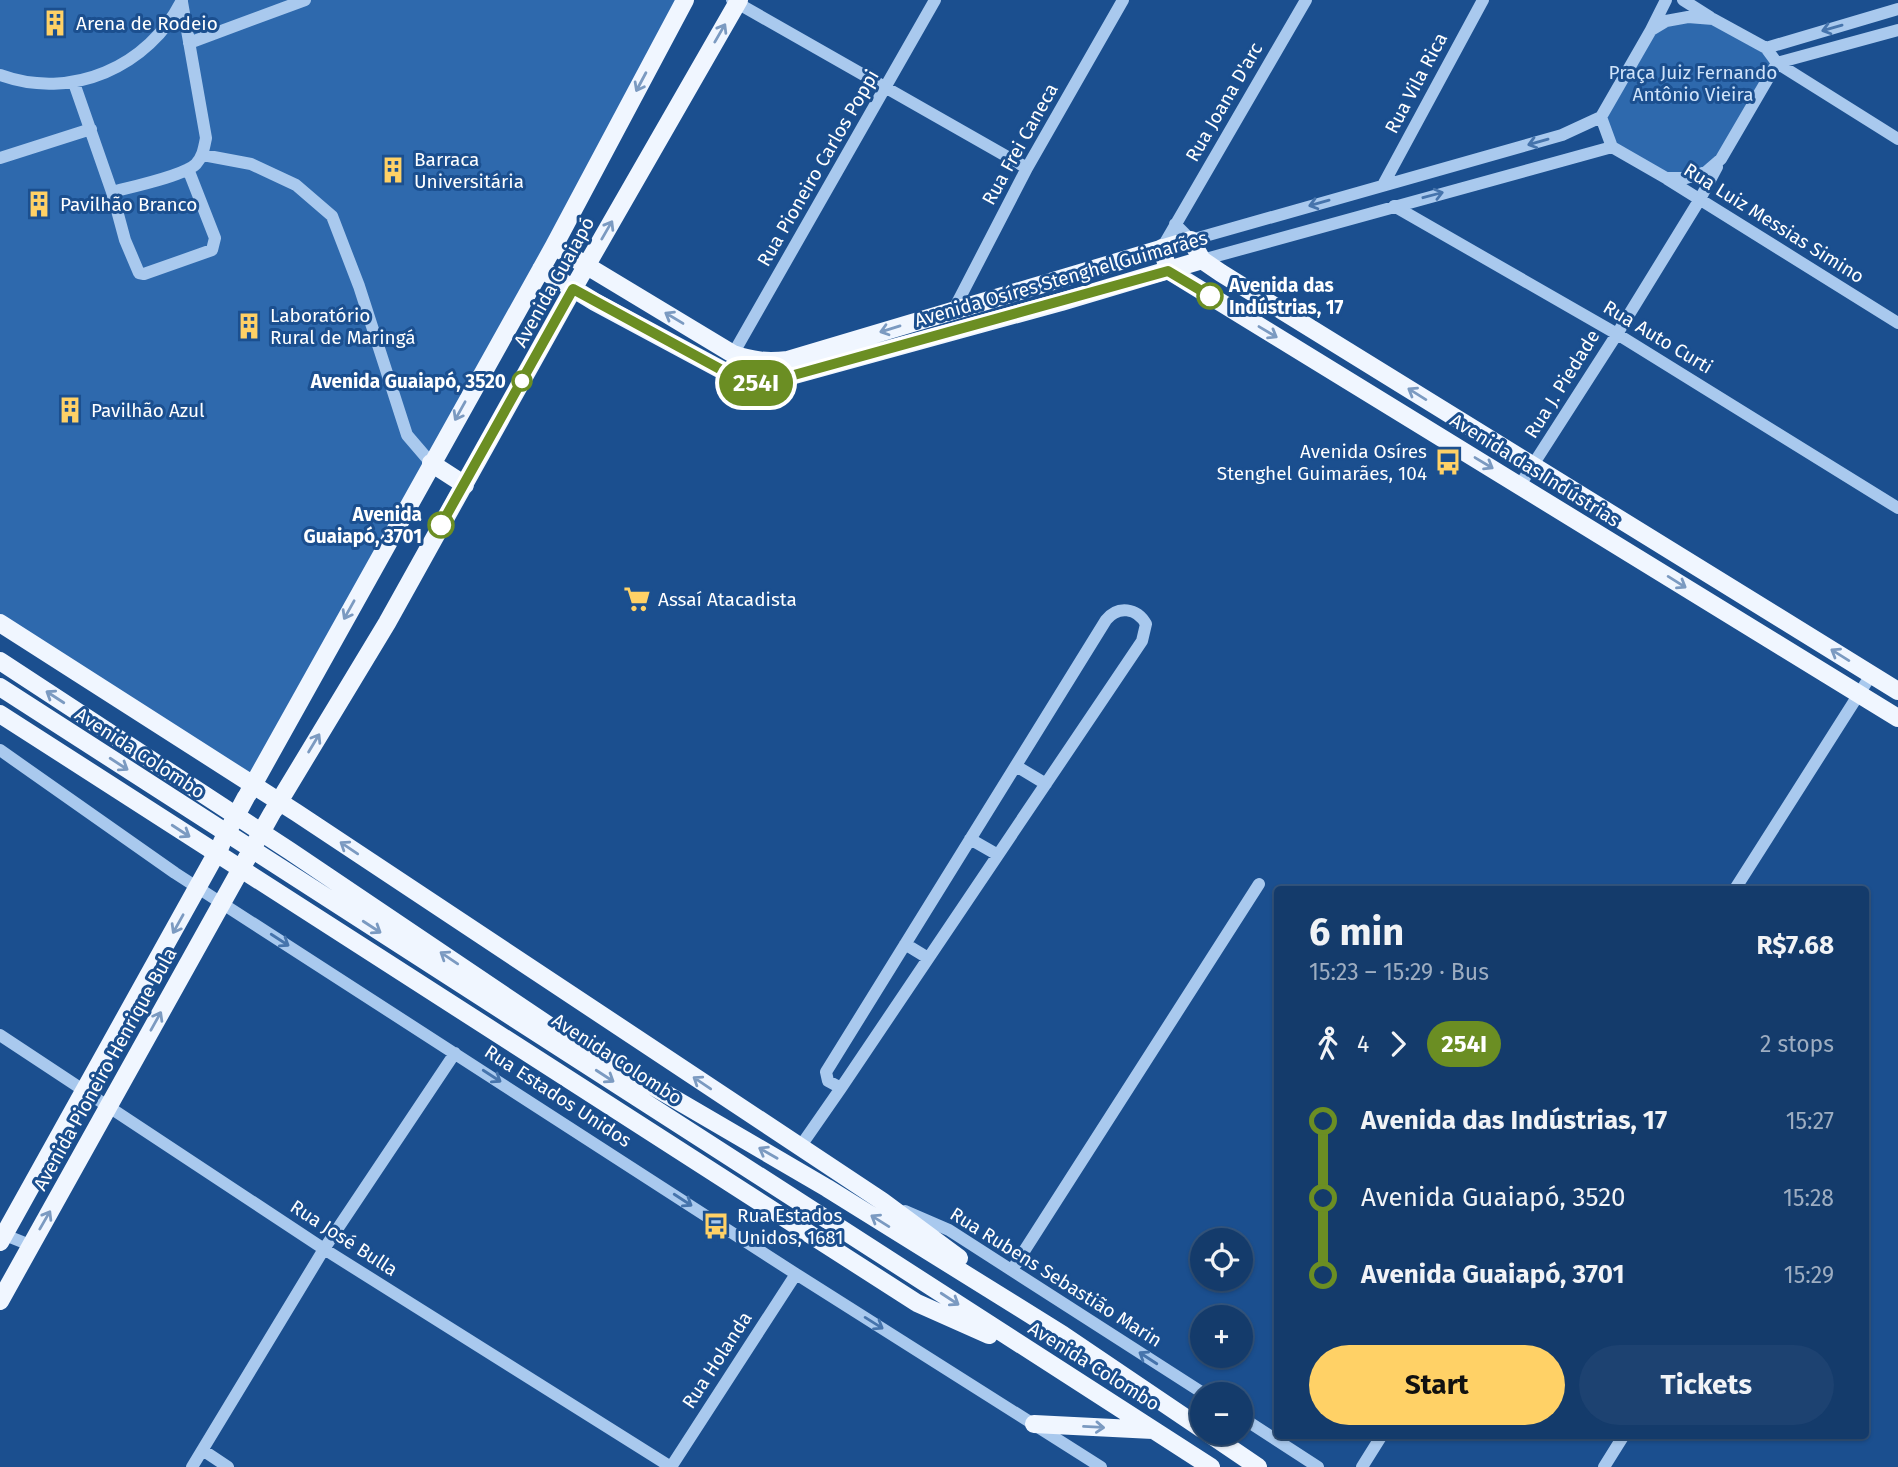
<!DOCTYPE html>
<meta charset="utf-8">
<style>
body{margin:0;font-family:"Fira Sans",sans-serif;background:#1d4271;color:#f1f3f6;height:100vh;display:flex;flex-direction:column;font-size:26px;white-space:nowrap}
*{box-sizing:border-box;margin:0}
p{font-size:23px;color:#9dadc1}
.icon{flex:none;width:38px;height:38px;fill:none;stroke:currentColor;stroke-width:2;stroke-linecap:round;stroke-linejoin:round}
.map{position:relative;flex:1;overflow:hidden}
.panel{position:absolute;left:1274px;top:886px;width:595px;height:553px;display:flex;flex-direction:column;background:#143b6b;border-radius:7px;box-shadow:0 2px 5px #0004,0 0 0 2px #33557e}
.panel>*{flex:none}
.badge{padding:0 14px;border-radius:23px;font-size:24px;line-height:46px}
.buttons{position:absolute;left:1190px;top:1228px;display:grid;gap:14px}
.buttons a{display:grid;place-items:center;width:63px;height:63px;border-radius:50%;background:#143b6b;box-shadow:0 2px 5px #0004,0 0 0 2px #33557e;font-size:35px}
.map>.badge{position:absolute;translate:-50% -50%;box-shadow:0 0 0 4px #fff}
.legs{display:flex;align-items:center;gap:10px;height:77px;padding:0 35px;font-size:23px}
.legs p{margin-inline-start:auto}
.headline{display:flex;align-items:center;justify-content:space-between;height:119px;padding:0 35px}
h1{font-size:38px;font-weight:700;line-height:52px}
.action{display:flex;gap:14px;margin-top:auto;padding:14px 35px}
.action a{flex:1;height:80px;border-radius:42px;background:#ffd166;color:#111;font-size:28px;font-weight:700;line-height:80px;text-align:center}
.action a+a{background:#1d4271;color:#f1f3f6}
ul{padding:0 35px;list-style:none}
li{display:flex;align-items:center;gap:24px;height:77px;font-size:26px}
li i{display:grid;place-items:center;width:10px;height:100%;margin:0 9px;background:currentColor}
li i::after{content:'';width:18px;height:18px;margin:-9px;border:5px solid;border-radius:50%;background:#143b6b}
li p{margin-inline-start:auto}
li:first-child i{background:linear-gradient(#0000 50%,currentColor 0)}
li:last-child i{background:linear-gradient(currentColor 50%,#0000 0)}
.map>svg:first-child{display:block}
</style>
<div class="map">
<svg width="1898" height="1467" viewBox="0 0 1898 1467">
<rect width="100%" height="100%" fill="#1b4f8f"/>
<path fill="#2e69ad" d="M0,0H685L252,785L0,623Z
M1713,19L1777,63L1706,172L1666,178L1612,147L1601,117L1651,30L1666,21Z"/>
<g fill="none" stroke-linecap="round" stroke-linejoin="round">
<path stroke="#a9c9ee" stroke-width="12" d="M732,0L1027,168
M1683,0L1710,17
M1688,17L1713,19L1766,48L1777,63L1721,159L1706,172L1686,178H1666L1612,147L1601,117L1651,30L1666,21Z
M1651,30L1666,0
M189,43L305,0
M1766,48L1898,9
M1777,63L1898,139
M1777,63L1898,30
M0,75C71,101 149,67 182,0
M74,83L112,192L125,240L139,273L144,274L212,250L215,238L188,169
M203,155L251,164L296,185L332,216L359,286L407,435L431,463
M0,158L91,129
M1667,179L1898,323
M1383,185L1483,0
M112,192C131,187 184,176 196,164C203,156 204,148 206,138L182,2
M1394,206L1617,334L1898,508
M1175,224L1191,240L1562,135L1601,117
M1162,248L1306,0
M1202,260L1612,147
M954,309L1027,168L1123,0
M733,354L935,0
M1520,485L1617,334L1700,199L1717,167
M0,750L175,873L796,1274L1101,1467
M1016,766L1046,784
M970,839L998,855
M1735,889L1871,675
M905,944L928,958
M0,1035L324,1249L671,1467
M800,1147L841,1088L1142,641L1146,624C1137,608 1118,605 1106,620L826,1072L828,1081L841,1088
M905,1211L949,1230L1206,1395
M0,1233L30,1245
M1012,1270L1259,884
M1241,1417L1318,1467
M204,1451L228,1467
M192,1467L324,1249L455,1053
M671,1467L796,1274
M1362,1467L1382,1435
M1604,1467L1624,1435"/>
<path stroke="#f0f6ff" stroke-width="18" d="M554,246L733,354C753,361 767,362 788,360L1191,240L1202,260L1221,273L1898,691
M1162,248L1168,270L1898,718
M541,269L595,302L731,375L756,383L776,380L1061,302L1202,260
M431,463L465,485
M0,623L297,813L882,1201L959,1258
M0,661L290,851L548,1025L827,1188L1063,1335L1202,1429
M0,687L1211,1467
M0,714L917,1303L989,1335
M248,794L554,246L685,0
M274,810L387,623L573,289L739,0
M0,1242L221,845
M0,1301L247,858
M1034,1424L1153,1430
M1208,1433L1258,1467"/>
<path stroke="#f0f6ff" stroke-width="18" d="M222,842L246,797
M247,858L272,813"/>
</g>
<defs><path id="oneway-shaft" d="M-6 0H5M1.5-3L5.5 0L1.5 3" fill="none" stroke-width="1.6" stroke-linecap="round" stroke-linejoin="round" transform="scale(1.75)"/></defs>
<g stroke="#4674ac">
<use href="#oneway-shaft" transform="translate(1832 28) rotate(164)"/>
<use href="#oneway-shaft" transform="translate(1538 142) rotate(164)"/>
<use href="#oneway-shaft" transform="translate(1433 195) rotate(-15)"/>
<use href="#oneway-shaft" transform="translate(1319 203) rotate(164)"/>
<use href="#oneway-shaft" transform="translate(280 940) rotate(33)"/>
<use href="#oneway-shaft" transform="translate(492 1076) rotate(33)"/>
<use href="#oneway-shaft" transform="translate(683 1200) rotate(33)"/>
<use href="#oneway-shaft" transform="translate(874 1323) rotate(32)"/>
<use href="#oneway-shaft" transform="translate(1148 1358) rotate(-147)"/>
</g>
<g stroke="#7b9ac1">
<use href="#oneway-shaft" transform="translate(720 33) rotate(-60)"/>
<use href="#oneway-shaft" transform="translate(641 82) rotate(118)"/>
<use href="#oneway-shaft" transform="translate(607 230) rotate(-60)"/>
<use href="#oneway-shaft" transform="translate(674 318) rotate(-149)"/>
<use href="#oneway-shaft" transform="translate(890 329) rotate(163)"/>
<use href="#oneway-shaft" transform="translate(1268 332) rotate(31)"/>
<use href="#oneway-shaft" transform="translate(1417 394) rotate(-148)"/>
<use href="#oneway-shaft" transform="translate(460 411) rotate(119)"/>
<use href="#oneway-shaft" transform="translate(1484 463) rotate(31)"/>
<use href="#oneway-shaft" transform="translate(1677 582) rotate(32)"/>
<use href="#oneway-shaft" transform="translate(349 610) rotate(119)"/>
<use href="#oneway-shaft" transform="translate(1840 655) rotate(-148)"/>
<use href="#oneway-shaft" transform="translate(55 697) rotate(-147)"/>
<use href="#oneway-shaft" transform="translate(314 743) rotate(-59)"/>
<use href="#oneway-shaft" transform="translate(119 764) rotate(33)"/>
<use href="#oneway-shaft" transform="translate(181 831) rotate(33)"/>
<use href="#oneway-shaft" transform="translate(349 848) rotate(-146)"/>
<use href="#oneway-shaft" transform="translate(178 924) rotate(119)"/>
<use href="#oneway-shaft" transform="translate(372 927) rotate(33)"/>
<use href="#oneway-shaft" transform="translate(449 958) rotate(-146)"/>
<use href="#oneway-shaft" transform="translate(156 1021) rotate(-61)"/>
<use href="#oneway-shaft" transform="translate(605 1076) rotate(33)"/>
<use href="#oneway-shaft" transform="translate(702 1083) rotate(-146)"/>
<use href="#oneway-shaft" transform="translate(768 1153) rotate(-150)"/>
<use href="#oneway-shaft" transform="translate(45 1220) rotate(-60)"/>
<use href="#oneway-shaft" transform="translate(880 1221) rotate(-148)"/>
<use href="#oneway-shaft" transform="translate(950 1299) rotate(33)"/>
<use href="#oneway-shaft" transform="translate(1094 1427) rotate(3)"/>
</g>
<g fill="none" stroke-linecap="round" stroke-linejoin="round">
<g stroke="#fff" stroke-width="16">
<path id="line-1" d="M441,525L573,289L731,375L756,383L776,380L1168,271L1210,296"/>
</g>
<use href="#line-1" stroke="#6b8e23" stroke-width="10"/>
</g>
<defs>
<g id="building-bare" transform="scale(2.1)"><path d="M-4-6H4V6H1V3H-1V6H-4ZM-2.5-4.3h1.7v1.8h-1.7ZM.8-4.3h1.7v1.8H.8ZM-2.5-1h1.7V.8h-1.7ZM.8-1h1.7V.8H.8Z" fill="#ffd166" stroke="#1b4f8f" stroke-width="2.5" paint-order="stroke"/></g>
<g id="bus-bare" transform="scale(2.1)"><path d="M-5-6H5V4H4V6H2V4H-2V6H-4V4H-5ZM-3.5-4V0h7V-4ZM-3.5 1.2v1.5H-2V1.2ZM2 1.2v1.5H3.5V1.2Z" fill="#ffd166" stroke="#1b4f8f" stroke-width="2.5" paint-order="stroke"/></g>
<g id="supermarket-bare" transform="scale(2.1)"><path d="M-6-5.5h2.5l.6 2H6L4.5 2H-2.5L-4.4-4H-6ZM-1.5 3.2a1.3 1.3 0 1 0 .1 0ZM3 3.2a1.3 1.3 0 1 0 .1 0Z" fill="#ffd166" stroke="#1b4f8f" stroke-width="2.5" paint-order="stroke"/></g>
</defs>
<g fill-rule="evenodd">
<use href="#building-bare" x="55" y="23"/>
<use href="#building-bare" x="393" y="170"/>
<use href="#building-bare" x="39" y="204"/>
<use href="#building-bare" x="249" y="326"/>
<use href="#building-bare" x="70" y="410"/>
<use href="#bus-bare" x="1448" y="462"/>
<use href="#supermarket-bare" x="637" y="599"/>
<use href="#bus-bare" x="716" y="1226"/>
</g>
<g fill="#fff" stroke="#6b8e23" stroke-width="3.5">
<circle cx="1210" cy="296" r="12"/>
<circle cx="522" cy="381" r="9"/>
<circle cx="441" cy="525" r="12"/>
</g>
<g text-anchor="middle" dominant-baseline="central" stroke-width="6" stroke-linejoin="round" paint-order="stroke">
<g font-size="19" fill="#fff" stroke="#1b4f8f" text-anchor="start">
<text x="76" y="23">Arena de Rodeio</text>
<text x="414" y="159">Barraca<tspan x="414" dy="22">Universitária</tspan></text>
<text x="60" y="204">Pavilhão Branco</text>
<text x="270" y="315">Laboratório<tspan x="270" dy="22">Rural de Maringá</tspan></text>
<text x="91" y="410">Pavilhão Azul</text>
<text x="1427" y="451" text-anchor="end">Avenida Osíres<tspan x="1427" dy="22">Stenghel Guimarães, 104</tspan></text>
<text x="658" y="599">Assaí Atacadista</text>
<text x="737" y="1215">Rua Estados<tspan x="737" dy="22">Unidos, 1681</tspan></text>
</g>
<g font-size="19" fill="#cfe3fa" stroke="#1b4f8f">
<text x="1693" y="72">Praça Juiz Fernando<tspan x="1693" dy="22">Antônio Vieira</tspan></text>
</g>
<g font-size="19" fill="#fff" stroke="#1b4f8f">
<text transform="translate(1416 83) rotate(-62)">Rua Vila Rica</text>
<text transform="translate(1224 102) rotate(-60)">Rua Joana D'arc</text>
<text transform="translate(1020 144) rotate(-61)">Rua Frei Caneca</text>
<text transform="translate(818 168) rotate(-60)">Rua Pioneiro Carlos Poppi</text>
<text transform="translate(1774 223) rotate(32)">Rua Luiz Messias Simino</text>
<text transform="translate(1061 279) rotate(-16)">Avenida Osíres Stenghel Guimarães</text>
<text transform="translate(554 282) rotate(-61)">Avenida Guaiapó</text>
<text transform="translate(1658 337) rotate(31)">Rua Auto Curti</text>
<text transform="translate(1562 384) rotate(-58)">Rua J. Piedade</text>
<text transform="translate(1535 470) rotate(32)">Avenida das Indústrias</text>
<text transform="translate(140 753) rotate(33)">Avenida Colombo</text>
<text transform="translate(617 1059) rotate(33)">Avenida Colombo</text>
<text transform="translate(105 1069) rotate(-61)">Avenida Pioneiro Henrique Bula</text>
<text transform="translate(558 1096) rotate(33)">Rua Estados Unidos</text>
<text transform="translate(344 1238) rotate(33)">Rua José Bulla</text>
<text transform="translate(1056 1277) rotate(32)">Rua Rubens Sebastião Marin</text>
<text transform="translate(717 1360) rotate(-57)">Rua Holanda</text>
<text transform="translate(1094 1366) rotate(32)">Avenida Colombo</text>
</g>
<g font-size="19" font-weight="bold" fill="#fff" stroke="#1b4f8f" text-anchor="end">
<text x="1229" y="285" text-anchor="start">Avenida das<tspan x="1229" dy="22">Indústrias, 17</tspan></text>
<text x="506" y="381">Avenida Guaiapó, 3520</text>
<text x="422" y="514">Avenida<tspan x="422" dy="22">Guaiapó, 3701</tspan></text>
</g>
</g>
</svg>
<div class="buttons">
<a><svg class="icon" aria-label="locate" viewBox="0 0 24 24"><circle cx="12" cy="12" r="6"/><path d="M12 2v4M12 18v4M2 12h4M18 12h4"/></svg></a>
<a>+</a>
<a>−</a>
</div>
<b class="badge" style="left:756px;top:383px;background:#6b8e23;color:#fff">254I</b>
<section class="panel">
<div class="headline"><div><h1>6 min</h1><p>15:23 – 15:29 · Bus</p></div><b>R$7.68</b></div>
<div class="legs"><svg class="icon" aria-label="walk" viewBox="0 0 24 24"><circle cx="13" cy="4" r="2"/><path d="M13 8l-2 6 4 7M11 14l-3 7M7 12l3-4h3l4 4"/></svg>4<svg class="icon" aria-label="forward" viewBox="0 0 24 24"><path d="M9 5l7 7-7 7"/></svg><b class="badge" style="background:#6b8e23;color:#fff">254I</b><p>2 stops</p></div>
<ul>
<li><i style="color:#6b8e23"></i><b>Avenida das Indústrias, 17</b><p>15:27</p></li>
<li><i style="color:#6b8e23"></i><span>Avenida Guaiapó, 3520</span><p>15:28</p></li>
<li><i style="color:#6b8e23"></i><b>Avenida Guaiapó, 3701</b><p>15:29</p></li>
</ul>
<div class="action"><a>Start</a><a>Tickets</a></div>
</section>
</div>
